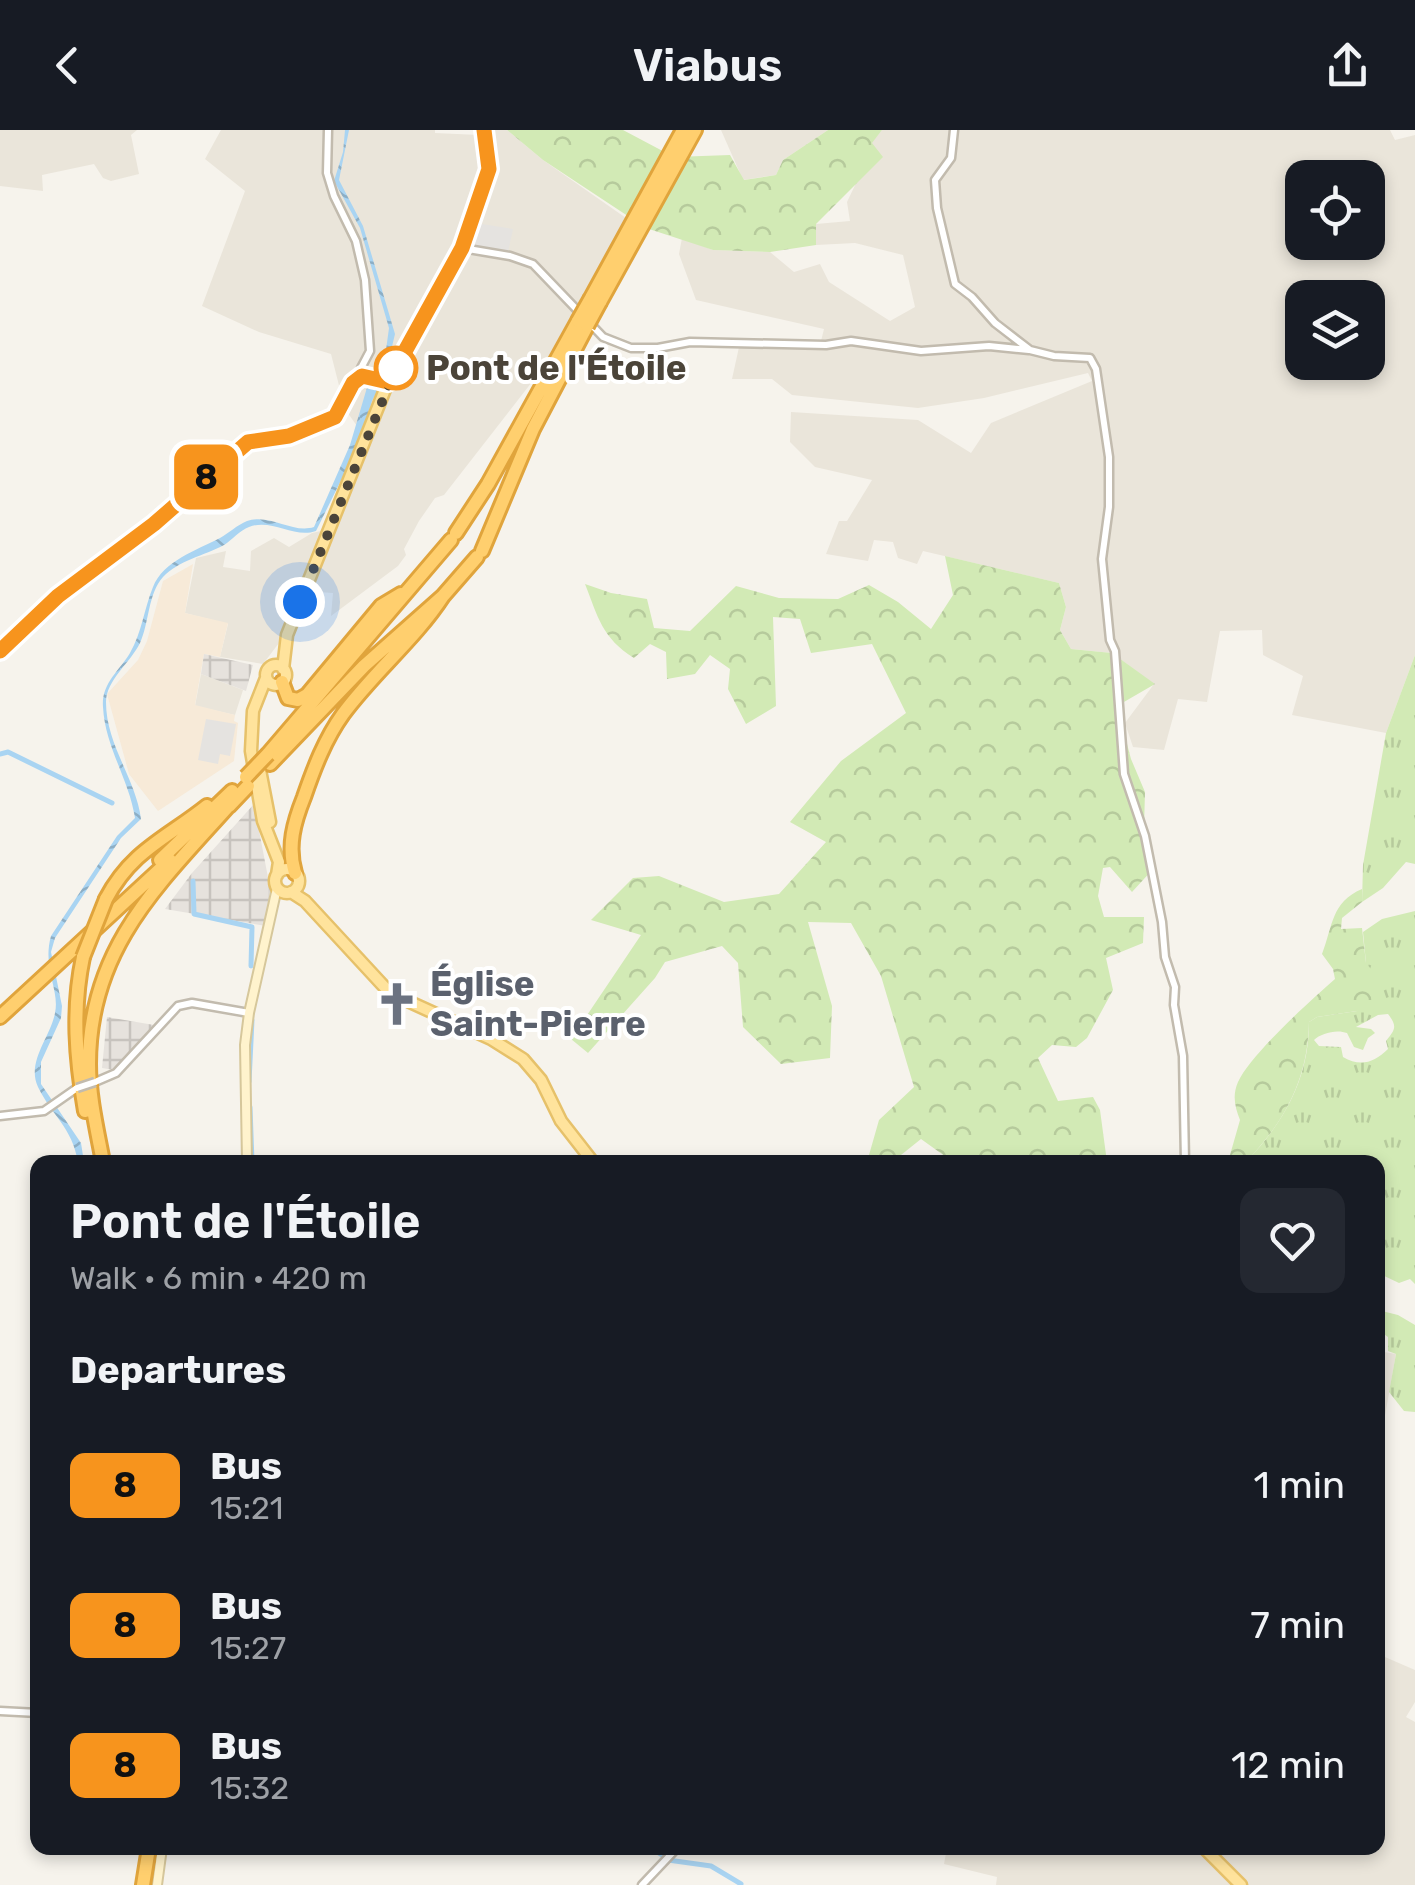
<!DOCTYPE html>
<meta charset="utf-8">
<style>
body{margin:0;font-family:Rubik,sans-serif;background:#242831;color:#f1f3f6;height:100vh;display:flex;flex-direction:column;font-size:38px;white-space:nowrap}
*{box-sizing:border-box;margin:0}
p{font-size:32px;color:#9ea1a6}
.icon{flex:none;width:55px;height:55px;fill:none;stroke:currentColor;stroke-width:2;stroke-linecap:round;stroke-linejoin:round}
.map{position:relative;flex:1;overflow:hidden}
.sheet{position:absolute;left:30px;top:1025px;width:1355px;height:700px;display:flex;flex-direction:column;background:#171b24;border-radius:20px;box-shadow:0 5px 15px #0003}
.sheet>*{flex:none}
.badge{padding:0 20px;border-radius:15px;font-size:35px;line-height:65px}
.fabs{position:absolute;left:1285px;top:30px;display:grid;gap:20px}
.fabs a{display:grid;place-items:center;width:100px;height:100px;border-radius:20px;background:#171b24;box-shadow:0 5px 15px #0003;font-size:50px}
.you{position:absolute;width:50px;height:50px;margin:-25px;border:8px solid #fff;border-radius:50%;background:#1a73e8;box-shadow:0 0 0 15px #1a73e833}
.map>.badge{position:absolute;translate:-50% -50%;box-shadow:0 0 0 5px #fff}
h2{padding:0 40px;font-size:38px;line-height:90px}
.round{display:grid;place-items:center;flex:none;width:105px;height:105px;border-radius:20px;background:#242831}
.overview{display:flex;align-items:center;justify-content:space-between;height:170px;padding:0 40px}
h1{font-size:48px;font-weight:600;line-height:75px}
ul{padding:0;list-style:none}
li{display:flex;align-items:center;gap:30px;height:140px;padding:0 40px}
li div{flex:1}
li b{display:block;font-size:38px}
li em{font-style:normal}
li .badge{min-width:110px;font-weight:700;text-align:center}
header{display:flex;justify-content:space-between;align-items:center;height:130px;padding:0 40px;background:#171b24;font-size:45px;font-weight:600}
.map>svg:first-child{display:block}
</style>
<header><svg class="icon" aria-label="back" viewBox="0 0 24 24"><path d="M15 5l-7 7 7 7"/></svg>Viabus<svg class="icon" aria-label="share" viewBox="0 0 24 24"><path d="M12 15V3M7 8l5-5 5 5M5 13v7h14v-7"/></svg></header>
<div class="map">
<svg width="1415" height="1755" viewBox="0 0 1415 1755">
<defs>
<pattern id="industrial-grid" width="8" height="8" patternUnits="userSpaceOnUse" patternTransform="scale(2.5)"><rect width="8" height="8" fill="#e6e2dd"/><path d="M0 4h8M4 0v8" fill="none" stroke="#c7c3be"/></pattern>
<pattern id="grass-tufts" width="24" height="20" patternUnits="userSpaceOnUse" patternTransform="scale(2.5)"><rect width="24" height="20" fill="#d2eab5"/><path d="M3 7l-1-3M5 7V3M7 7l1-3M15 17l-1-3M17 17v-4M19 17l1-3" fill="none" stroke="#b6ca9c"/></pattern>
<pattern id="forest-crowns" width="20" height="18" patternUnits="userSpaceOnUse" patternTransform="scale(2.5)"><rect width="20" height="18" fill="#d2eab5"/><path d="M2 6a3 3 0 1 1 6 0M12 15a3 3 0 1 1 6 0" fill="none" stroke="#b6ca9c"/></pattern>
<pattern id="water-waves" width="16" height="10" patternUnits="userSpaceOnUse" patternTransform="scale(2.5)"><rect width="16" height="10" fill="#a9d4f2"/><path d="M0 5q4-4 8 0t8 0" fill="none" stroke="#8caec5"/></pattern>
</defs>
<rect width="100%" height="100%" fill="#f6f3ec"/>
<path fill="#eae5da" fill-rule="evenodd" d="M0,0H137L131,5L139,44L111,51L103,48L94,34L42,45L43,61L0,56Z
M221,0H435V3L479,5L484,0H507L543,30L626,88L539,243L444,365L435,368L419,391L404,419L406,425L398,436L331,486L333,463L304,461L282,509L263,534L220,527L228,494L185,483L196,428L226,421L223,437L250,441L251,421L274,408L289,417L312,403L325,400L364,306L345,279L331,224L259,202L202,176L245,61L205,29Z
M721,0H828L783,30L776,45L743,50Z
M882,0H1390L1395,10L1415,5V525L1386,603L1292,585L1303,546L1263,525L1262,500L1220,501L1207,572L1178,569L1164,620L1133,617L1125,593L1154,554L1112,523L1071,519L1060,500L1066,477L1059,453L923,421L917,434L898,428L893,412L874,410L868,431L826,424L839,391H847L872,350L815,337L790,312L791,282L918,290L971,323L991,293L1092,251L1088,243L984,268L918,278L792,265L772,249H732L741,208L821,211L824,199L696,170L679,124L682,108L713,120L770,122L794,142L820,134L829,152L890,191L915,177L903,125L855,113L816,115V94L850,91L847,72L858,49L882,27L871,13ZM1302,48H1368V112H1302ZM1302,168H1368V232H1302Z
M201,544L243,560L235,585L195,576Z
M1378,1221L1396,1224L1378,1325Z
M1378,1524L1415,1540V1572L1406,1587L1415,1592V1755H996L997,1747L944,1734L947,1718H1378Z"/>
<path fill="#f7ead8" d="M193,434L185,483L228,493L220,527L204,524L195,575L235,585L234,591L238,593L234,631L158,681L129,644L107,564L138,530L147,511L163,451Z"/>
<path fill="url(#industrial-grid)" d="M204,524L253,535L246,561L201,544Z
M254,674L270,758L266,796L165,779L192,743Z
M107,887L154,895L114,940L102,938Z"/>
<path fill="url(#grass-tufts)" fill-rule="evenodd" d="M1415,525V734L1406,732L1383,758L1362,772L1363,735L1386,603Z
M1415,781V1154L1410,1149L1399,1153L1378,1143V1032H1246C1284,992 1309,949 1309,892L1317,887L1357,881L1366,833L1363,802L1382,789ZM1388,884C1397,896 1396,899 1386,911L1388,919C1374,933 1360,937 1343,927L1341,917L1319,916L1314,910C1321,903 1337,899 1347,903L1354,917L1363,920L1368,908L1375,903L1371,899L1356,897L1378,885Z
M1378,1180L1398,1185L1415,1195V1282L1404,1281L1389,1262L1396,1224L1388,1221V1207L1378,1200Z"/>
<path fill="url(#forest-crowns)" d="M507,0H623L674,27L730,25L744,50L776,45L783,30L828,0H882L872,13L883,27L816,94V115L770,122L713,120L646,98L543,30Z
M945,426L1059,453L1066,477L1060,500L1071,519L1112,523L1155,554L1117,576L1131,629L1145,662L1144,697L1154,738L1132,762L1110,737L1103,738L1098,766L1104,787H1144L1143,813L1106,828L1113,860L1087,908L1076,917L1052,915L1038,928L1058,971L1093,967L1100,980L1107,1032H953L921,1009L901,1025L904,1032H867L879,990L914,957L881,846L851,793L808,792L832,876L830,928L781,934L743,897L738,833L722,816L665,832L655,848L588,923L571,909L641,805L591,790L633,748L659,746L724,772L779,764L826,712L790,692L841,631L906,583L872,514L811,523L800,489L773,487L776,576L746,594L728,559L730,539L710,525L695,544L667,549L666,522L650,514L634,528C602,508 598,487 585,454L611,463L647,469L654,498L690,501L736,456L779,468L838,469L869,455L898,472L931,499L953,465Z
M1362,759V772L1342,788L1341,799L1362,798L1366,833L1375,844L1378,855L1374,869L1357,881L1317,887L1309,892C1308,949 1285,991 1246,1032H1228L1240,990C1235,977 1232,966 1238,952C1250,925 1311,870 1335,849L1333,839L1322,824C1333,796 1331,772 1362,759Z"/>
<path fill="#e5e3e0" d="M482,94L513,99L508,122L478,118L470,105L473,95Z
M206,589L236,594L230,626L220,624L218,634L198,630Z"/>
<path fill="url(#water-waves)" d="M345,0H349L339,50L363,96L395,204L385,246L372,271L357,318L316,401C294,409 272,388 249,397C240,400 232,410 224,415C204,426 179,430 163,447C148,463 149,494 140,513C131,532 106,550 106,572C106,615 136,649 141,689L121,708L55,808L51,822L62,876L61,888L41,932V954L81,1013L84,1032H78C72,997 52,986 38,957C26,932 51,906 55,883C60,860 42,838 51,806L117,706L135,688C129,649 105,617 103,577C101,554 119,541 130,523C142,502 144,479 153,457C163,431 197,420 220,408C229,403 237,395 247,391C271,383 292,404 314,397L350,315L371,244L385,227L389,198L360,98L334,51L343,22Z"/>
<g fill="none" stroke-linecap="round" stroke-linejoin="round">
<path stroke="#a9d4f2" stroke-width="5" d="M0,624L8,622L112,673
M193,751L194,784L252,797L251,836
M249,952L252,890
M250,977L252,1032
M651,1718L665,1727
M668,1730L711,1736L741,1754"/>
<g stroke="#c2bbae" stroke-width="11">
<path id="tertiary" d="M328,0L327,43L334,66L356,111L365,150L370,221L361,238V246
M954,0L951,28L935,50L937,78L955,154L972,167L995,193L1030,220L1054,226L1090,228L1096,239L1109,327V377L1102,429L1110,510L1115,521L1124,644L1145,706L1162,792L1165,827L1175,857L1174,875L1183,926L1185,1032
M462,118L510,126L533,134L603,207L631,218H658L690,212L826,215L851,211L921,221L989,216L1029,220
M95,952L116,943L178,876L192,873L249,883
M0,986L44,981L77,958
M0,1581L38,1583
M642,1755L677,1718"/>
</g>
<g stroke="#d6c79b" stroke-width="12">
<path id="secondary" d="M247,1032L245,915L249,883L277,758
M157,1755L162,1718"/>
</g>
<g stroke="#e6c16a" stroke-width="15">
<path id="primary" d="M0,521L58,466L154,394L248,312L289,307L335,287L353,253L361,246L388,252
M266 545a10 10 0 1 1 20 0a10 10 0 1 1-20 0Z
M283,539L287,505L388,252L462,118L489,39L484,0
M266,548L253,581L251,621L263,691L279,732L277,745
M259,635L270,692
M275 751a12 12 0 1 1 24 0a12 12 0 1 1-24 0Z
M291,762L305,771L390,863L491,909L523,929L541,950L561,991L593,1032
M1204,1718L1241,1755"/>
</g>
<g stroke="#e0a43c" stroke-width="18">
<path id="motorway" d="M591,168L683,0
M600,172L695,0
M456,403L488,354L578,191
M482,421L533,299L587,196
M282,552L288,568L298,570L307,565L381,476L401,464
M268,624L451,410
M270,634L364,536L443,466L477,427
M229,676L248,656
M160,730L232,661
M295,743C287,716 294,692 304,667C314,638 325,609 343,584C374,542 415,509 443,466
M106,769C132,720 167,708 207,676
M83,827C72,879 76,928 85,981
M0,887L170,730
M103,1032C97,1000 89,967 89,934C89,817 160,753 232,672
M143,1755L149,1718"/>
</g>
<use href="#tertiary" stroke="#fff" stroke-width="6"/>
<use href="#secondary" stroke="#fff3cd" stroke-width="8"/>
<use href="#primary" stroke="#ffe39c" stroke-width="10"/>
<use href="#motorway" stroke="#ffcf6e" stroke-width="12"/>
<g stroke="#c2bbae" stroke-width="11" stroke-linecap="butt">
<path id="tertiary-bridge" d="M77,958L95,952"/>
</g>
<g stroke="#e0a43c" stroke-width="18" stroke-linecap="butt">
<path id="motorway-bridge" d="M578,191L591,168
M587,196L600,172
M246,647L268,624
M83,827L106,769"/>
</g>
<use href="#tertiary-bridge" stroke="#fff" stroke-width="6"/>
<use href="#motorway-bridge" stroke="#ffcf6e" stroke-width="12"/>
</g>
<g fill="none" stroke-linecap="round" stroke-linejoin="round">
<g stroke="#fff" stroke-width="22">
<path id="line" d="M0,521L58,466L154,394L248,312L289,306L335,287L353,253L362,246L388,252L462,118L489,39L484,0"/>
</g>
<use href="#line" stroke="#f7941d" stroke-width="15"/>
<path stroke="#4b4439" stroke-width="10" stroke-dasharray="0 18" d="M300,472L396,238"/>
</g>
<defs>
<g id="church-bare" transform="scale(3.45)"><path d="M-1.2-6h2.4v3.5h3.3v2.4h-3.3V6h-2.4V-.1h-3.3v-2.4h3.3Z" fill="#6b7280" stroke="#fff" stroke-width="2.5" paint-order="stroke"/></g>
</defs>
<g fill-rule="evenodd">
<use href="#church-bare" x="397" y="874"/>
</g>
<circle fill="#fff" stroke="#f7941d" stroke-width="5" cx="396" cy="238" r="20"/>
<g text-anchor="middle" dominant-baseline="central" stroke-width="8" stroke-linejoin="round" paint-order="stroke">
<g font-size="35" font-weight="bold" fill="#4b4439" stroke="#fff" text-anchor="start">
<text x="426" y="238">Pont de l'Étoile</text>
</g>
<g font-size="35" font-weight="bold" fill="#5b616d" stroke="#fff" text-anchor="start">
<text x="430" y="854">Église<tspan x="430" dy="40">Saint-Pierre</tspan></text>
</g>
</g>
</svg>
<div class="fabs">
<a><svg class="icon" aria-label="locate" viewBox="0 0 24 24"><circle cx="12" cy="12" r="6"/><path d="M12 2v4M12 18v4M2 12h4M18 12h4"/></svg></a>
<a><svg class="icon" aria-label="layers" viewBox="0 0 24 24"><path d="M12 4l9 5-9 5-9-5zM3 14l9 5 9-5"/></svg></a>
</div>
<div class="you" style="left:300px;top:472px"></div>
<b class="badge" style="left:206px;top:347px;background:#f7941d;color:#111">8</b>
<section class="sheet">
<div class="overview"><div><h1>Pont de l'Étoile</h1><p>Walk · 6 min · 420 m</p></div><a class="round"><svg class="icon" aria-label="heart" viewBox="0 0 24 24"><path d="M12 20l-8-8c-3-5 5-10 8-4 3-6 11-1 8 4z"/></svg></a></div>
<h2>Departures</h2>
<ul>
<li><span class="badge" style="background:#f7941d;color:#111">8</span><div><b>Bus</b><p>15:21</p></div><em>1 min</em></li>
<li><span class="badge" style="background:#f7941d;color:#111">8</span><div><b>Bus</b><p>15:27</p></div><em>7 min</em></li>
<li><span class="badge" style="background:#f7941d;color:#111">8</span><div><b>Bus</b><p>15:32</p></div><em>12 min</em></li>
</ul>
</section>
</div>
